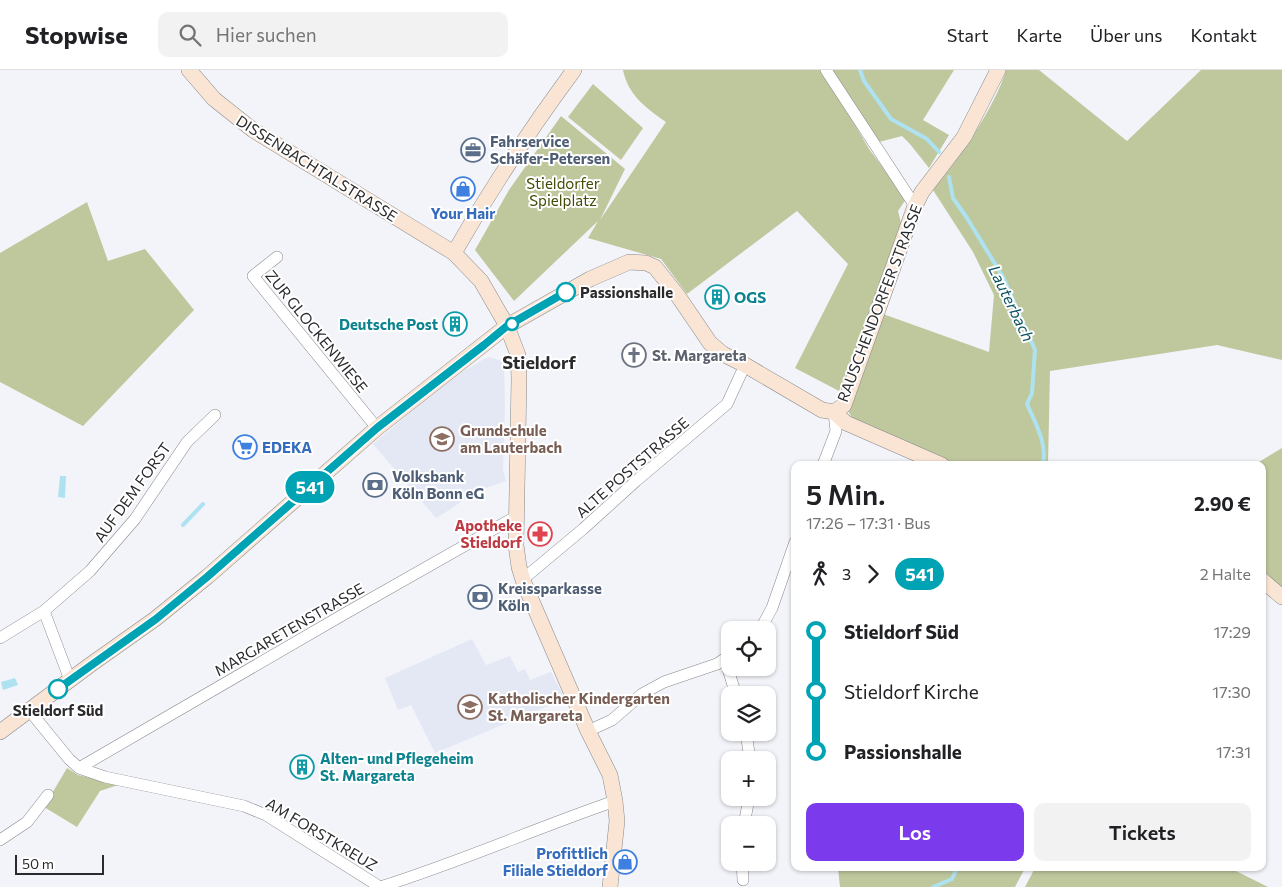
<!DOCTYPE html>
<html lang="de">
<meta charset="utf-8">
<style>
body{margin:0;font-family:Commissioner,sans-serif;background:#f2f2f2;color:#202124;height:100vh;display:flex;flex-direction:column;font-size:19px;white-space:nowrap}
*{box-sizing:border-box;margin:0}
p{font-size:16px;color:#757577}
.icon{flex:none;width:28px;height:28px;fill:none;stroke:currentColor;stroke-width:2;stroke-linecap:round;stroke-linejoin:round}
.map{position:relative;flex:1;overflow:hidden}
.side{position:absolute;left:791px;top:391px;width:475px;height:410px;display:flex;flex-direction:column;background:#fff;border-radius:10px;box-shadow:0 1px 4px #0004}
.side>*{flex:none}
.badge{padding:0 10px;border-radius:16px;font-size:18px;line-height:32px}
.tools{position:absolute;left:721px;top:551px;display:grid;gap:10px}
.tools a{display:grid;place-items:center;width:55px;height:55px;border-radius:10px;background:#fff;box-shadow:0 1px 4px #0004;font-size:25px}
.scale{position:absolute;left:15px;bottom:12px;width:89px;box-sizing:border-box;padding-left:5px;border:2px solid #2b2b2d;border-top:0;font-size:14px;line-height:18px;white-space:nowrap;color:#2b2b2d;-webkit-text-stroke:4px #fff;paint-order:stroke}
.map>.badge{position:absolute;translate:-50% -50%;box-shadow:0 0 0 2px #fff}
.legs{display:flex;align-items:center;gap:8px;height:55px;padding:0 15px;font-size:16px}
.legs p{margin-inline-start:auto}
.head{display:flex;align-items:center;justify-content:space-between;height:85px;padding:0 15px}
h1{font-size:28px;font-weight:600;line-height:38px}
.action{display:flex;gap:10px;margin-top:auto;padding:10px 15px}
.action a{flex:1;height:58px;border-radius:10px;background:#7c3aed;color:#fff;font-size:20px;font-weight:600;line-height:58px;text-align:center}
.action a+a{background:#f2f2f2;color:#202124}
ul{padding:0 15px;list-style:none}
li{display:flex;align-items:center;gap:18px;height:60px;font-size:19px}
li i{display:grid;place-items:center;width:8px;height:100%;margin:0 6px;background:currentColor}
li i::after{content:'';width:12px;height:12px;margin:-6px;border:4px solid;border-radius:50%;background:#fff}
li p{margin-inline-start:auto}
li:first-child i{background:linear-gradient(#0000 50%,currentColor 0)}
li:last-child i{background:linear-gradient(currentColor 50%,#0000 0)}
header{display:flex;align-items:center;gap:30px;box-sizing:border-box;height:70px;padding:0 25px;background:#fff;border-bottom:1px solid #e0e0e0}
header strong{font-size:24px}
nav{display:flex;gap:28px;margin-inline-start:auto;font-size:18px}
.search{width:350px;height:45px;background:#f2f2f2;display:flex;align-items:center;gap:12px;box-sizing:border-box;padding:0 18px;border-radius:10px;color:#757577;font-size:19px}
.map>svg:first-child{display:block}
</style>
<header>
<strong>Stopwise</strong>
<div class="search"><svg class="icon" aria-label="search" viewBox="0 0 24 24"><circle cx="10" cy="10" r="6"/><path d="M15 15l6 6"/></svg>Hier suchen</div>
<nav><a>Start</a><a>Karte</a><a>Über uns</a><a>Kontakt</a></nav>
</header>
<div class="map">
<svg width="1282" height="817" viewBox="0 0 1282 817">
<rect width="100%" height="100%" fill="#f2f4f9"/>
<path fill="#e3e8f4" d="M490,287L501,291L504,296L505,335L503,400L506,411L471,423L454,437L436,448L373,374L423,332L462,302L484,289Z
M472,569L486,595L510,586L518,602L525,599L530,610L551,602L565,629L435,683L411,635L398,640L385,608Z"/>
<path fill="#bfc79d" d="M623,0H823L869,79L906,129L898,141L901,153L862,262L839,321L795,298L848,194L797,141L687,224L661,189L588,168L598,151L514,231L475,180L509,120L561,46L625,99L600,150L666,52C646,38 628,25 623,0Z
M832,0H954L923,50L949,65L929,98L910,74L902,66L879,72Z
M1006,0H1039L1127,71L1201,0H1282V290L1217,275L1050,301L1048,395H958L854,351L848,341L883,244L989,282L994,225L973,182L933,120C957,91 996,36 1006,0Z
M593,14L643,58L621,90L568,47Z
M87,132L108,191L145,179L194,240L83,356L0,312V183Z
M1282,378V518L1263,501L1262,395H1254Z
M67,698L78,705L118,715L100,721L77,757L44,737Z
M838,798H1025L1015,817H840Z
M1035,798H1230L1268,817H1025Z"/>
<path fill="#aee2f0" d="M60,406H66L65,428L58,427Z
M15,608L18,615L3,620L1,612Z"/>
<g fill="none" stroke-linecap="round" stroke-linejoin="round">
<path stroke="#aee2f0" stroke-width="4" d="M860,0L864,11L891,49L927,69L939,82
M949,107L953,128L967,148L1003,207L1035,280L1032,323L1027,334C1036,355 1047,372 1043,395
M183,455L203,434
M933,817L952,809L957,798"/>
<g stroke="#86888c" stroke-width="12">
<path id="street" d="M826,0L915,136
M277,187L253,206L377,358
M823,395L836,361L834,342
M522,510L583,459L636,411L727,334L745,295
M44,541L70,610
M760,560L772,538L795,472
M0,568L44,541L90,501L135,449L187,372L215,345
M725,589L736,625
M29,640L69,689L79,698L105,707L244,736L266,745L380,817
M588,661L612,650L642,624L664,612L717,594L730,585
M746,662L750,690
M79,698L346,543L515,447
M744,755L749,728
M0,770L27,752L48,725
M742,792L743,810
M380,817C460,792 536,758 615,731"/>
</g>
<g stroke="#86888c" stroke-width="16">
<path id="secondary" d="M189,0L214,29L253,60L454,183L481,211L507,256L518,285L519,308L516,475L519,497L524,513L588,661L610,705L615,731L617,751L610,817
M454,183C490,120 531,58 574,0
M834,342L844,335L915,136L922,122L964,67L998,0
M834,342L846,353L942,395
M1262,510L1282,527
M0,662L90,595L155,549L207,507L377,358L507,256L590,209L629,192L646,193L655,197L678,226L710,273L723,284L745,295L822,340L834,342"/>
</g>
<use href="#street" stroke="#fff" stroke-width="11"/>
<use href="#secondary" stroke="#fae5d5" stroke-width="15"/>
</g>
<g fill="none" stroke-linecap="round" stroke-linejoin="round">
<g stroke="#fff" stroke-width="11">
<path id="line-1" d="M58,619L156,549L207,507L377,358L484,275L507,256L566,222"/>
</g>
<use href="#line-1" stroke="#00a3b4" stroke-width="8"/>
</g>
<defs>
<g id="office-ring" transform="scale(1.25)"><circle r="9.5" fill="#fff" stroke="#5c6f8a" stroke-width="1.5"/><path d="M-6-3h4V-5.5h4V-3h4V5H-6ZM-1-4.5V-3h2v-1.5ZM-6 0V1H6V0Z" fill="#5c6f8a"/></g>
<g id="shop-ring" transform="scale(1.25)"><circle r="9.5" fill="#fff" stroke="#3f7fe0" stroke-width="1.5"/><path d="M-5-2.5h2.3a2.7 3.5 0 0 1 5.4 0H5L5.5 6h-11ZM-1.5-2.5h3a1.5 2.3 0 0 0-3 0Z" fill="#3f7fe0"/></g>
<g id="building-ring" transform="scale(1.25)"><circle r="9.5" fill="#fff" stroke="#0f9aa8" stroke-width="1.5"/><path d="M-4-6H4V6H1V3H-1V6H-4ZM-2.5-4.3h1.7v1.8h-1.7ZM.8-4.3h1.7v1.8H.8ZM-2.5-1h1.7V.8h-1.7ZM.8-1h1.7V.8H.8Z" fill="#0f9aa8"/></g>
<g id="church-ring" transform="scale(1.25)"><circle r="9.5" fill="#fff" stroke="#6b7280" stroke-width="1.5"/><path d="M-1.2-6h2.4v3.5h3.3v2.4h-3.3V6h-2.4V-.1h-3.3v-2.4h3.3Z" fill="#6b7280"/></g>
<g id="school-ring" transform="scale(1.25)"><circle r="9.5" fill="#fff" stroke="#8d6e63" stroke-width="1.5"/><path d="M0-5L7-2L0 1L-7-2ZM-4 1L0 2.5L4 1V4Q0 6-4 4Z" fill="#8d6e63"/></g>
<g id="supermarket-ring" transform="scale(1.25)"><circle r="9.5" fill="#fff" stroke="#3f7fe0" stroke-width="1.5"/><path d="M-6-5.5h2.5l.6 2H6L4.5 2H-2.5L-4.4-4H-6ZM-1.5 3.2a1.3 1.3 0 1 0 .1 0ZM3 3.2a1.3 1.3 0 1 0 .1 0Z" fill="#3f7fe0"/></g>
<g id="bank-ring" transform="scale(1.25)"><circle r="9.5" fill="#fff" stroke="#5c6f8a" stroke-width="1.5"/><path d="M-6-4H6V4H-6ZM0-2.3a2.3 2.3 0 1 0 0 4.6a2.3 2.3 0 1 0 0-4.6Z" fill="#5c6f8a"/></g>
<g id="pharmacy-ring" transform="scale(1.25)"><circle r="9.5" fill="#fff" stroke="#e0444e" stroke-width="1.5"/><path d="M-2-6h4v4h4v4h-4v4h-4v-4h-4v-4h4Z" fill="#e0444e"/></g>
</defs>
<g fill-rule="evenodd">
<use href="#office-ring" x="473" y="80"/>
<use href="#shop-ring" x="463" y="119"/>
<use href="#building-ring" x="717" y="227"/>
<use href="#building-ring" x="455" y="254"/>
<use href="#church-ring" x="634" y="285"/>
<use href="#school-ring" x="442" y="369"/>
<use href="#supermarket-ring" x="245" y="377"/>
<use href="#bank-ring" x="375" y="415"/>
<use href="#pharmacy-ring" x="540" y="464"/>
<use href="#bank-ring" x="480" y="527"/>
<use href="#school-ring" x="470" y="637"/>
<use href="#building-ring" x="302" y="697"/>
<use href="#shop-ring" x="625" y="792"/>
</g>
<g fill="#fff" stroke="#00a3b4" stroke-width="2.5">
<circle cx="566" cy="222" r="9"/>
<circle cx="512" cy="254" r="6"/>
<circle cx="58" cy="619" r="9"/>
</g>
<g text-anchor="middle" dominant-baseline="central" stroke-width="4" stroke-linejoin="round" paint-order="stroke">
<g font-size="15" font-weight="bold" fill="#4e5e75" stroke="#fff" text-anchor="start">
<text x="490" y="71">Fahrservice<tspan x="490" dy="17">Schäfer-Petersen</tspan></text>
<text x="392" y="406">Volksbank<tspan x="392" dy="17">Köln Bonn eG</tspan></text>
<text x="498" y="518">Kreissparkasse<tspan x="498" dy="17">Köln</tspan></text>
</g>
<g font-size="15" fill="#2b2b2d" stroke="#fff">
<text transform="translate(317 98) rotate(32)">DISSENBACHTALSTRASSE</text>
<text transform="translate(879 233) rotate(-69)">RAUSCHENDORFER STRASSE</text>
<text transform="translate(317 261) rotate(51)">ZUR GLOCKENWIESE</text>
<text transform="translate(632 397) rotate(-41)">ALTE POSTSTRASSE</text>
<text transform="translate(132 422) rotate(-54)">AUF DEM FORST</text>
<text transform="translate(289 559) rotate(-30)">MARGARETENSTRASSE</text>
<text transform="translate(322 764) rotate(31)">AM FORSTKREUZ</text>
</g>
<g font-size="15" fill="#424a04" stroke="#fff">
<text x="563" y="113">Stieldorfer<tspan x="563" dy="17">Spielplatz</tspan></text>
</g>
<g font-size="15" font-weight="bold" fill="#366cbe" stroke="#fff">
<text x="463" y="143">Your Hair</text>
<text x="262" y="377" text-anchor="start">EDEKA</text>
<text x="608" y="783" text-anchor="end">Profittlich<tspan x="608" dy="17">Filiale Stieldorf</tspan></text>
</g>
<g font-size="15" font-weight="bold" fill="#2b2b2d" stroke="#fff" text-anchor="start">
<text x="580" y="222">Passionshalle</text>
<text x="58" y="640" text-anchor="middle">Stieldorf Süd</text>
</g>
<g font-size="15" font-weight="bold" fill="#0d838f" stroke="#fff" text-anchor="start">
<text x="734" y="227">OGS</text>
<text x="438" y="254" text-anchor="end">Deutsche Post</text>
<text x="320" y="688">Alten- und Pflegeheim<tspan x="320" dy="17">St. Margareta</tspan></text>
</g>
<g font-size="15" font-weight="bold" fill="#5b616d" stroke="#fff" text-anchor="start">
<text x="652" y="285">St. Margareta</text>
</g>
<g font-size="15" font-weight="bold" fill="#785e54" stroke="#fff" text-anchor="start">
<text x="460" y="360">Grundschule<tspan x="460" dy="17">am Lauterbach</tspan></text>
<text x="488" y="628">Katholischer Kindergarten<tspan x="488" dy="17">St. Margareta</tspan></text>
</g>
<g font-size="15" font-weight="bold" fill="#be3a42" stroke="#fff" text-anchor="end">
<text x="522" y="455">Apotheke<tspan x="522" dy="17">Stieldorf</tspan></text>
</g>
<g font-size="16" font-style="italic" fill="#0d5564" stroke="#fff">
<text transform="translate(1012 233) rotate(64)">Lauterbach</text>
</g>
<g font-size="18" font-weight="bold" fill="#2b2b2d" stroke="#fff">
<text x="539" y="292">Stieldorf</text>
</g>
</g>
</svg>
<div class="tools">
<a><svg class="icon" aria-label="locate" viewBox="0 0 24 24"><circle cx="12" cy="12" r="6"/><path d="M12 2v4M12 18v4M2 12h4M18 12h4"/></svg></a>
<a><svg class="icon" aria-label="layers" viewBox="0 0 24 24"><path d="M12 4l9 5-9 5-9-5zM3 14l9 5 9-5"/></svg></a>
<a>+</a>
<a>−</a>
</div>
<div class="scale">50 m</div>
<b class="badge" style="left:310px;top:417px;background:#00a3b4;color:#fff">541</b>
<section class="side">
<div class="head"><div><h1>5 Min.</h1><p>17:26 – 17:31 · Bus</p></div><b>2.90 €</b></div>
<div class="legs"><svg class="icon" aria-label="walk" viewBox="0 0 24 24"><circle cx="13" cy="4" r="2"/><path d="M13 8l-2 6 4 7M11 14l-3 7M7 12l3-4h3l4 4"/></svg>3<svg class="icon" aria-label="forward" viewBox="0 0 24 24"><path d="M9 5l7 7-7 7"/></svg><b class="badge" style="background:#00a3b4;color:#fff">541</b><p>2 Halte</p></div>
<ul>
<li><i style="color:#00a3b4"></i><b>Stieldorf Süd</b><p>17:29</p></li>
<li><i style="color:#00a3b4"></i><span>Stieldorf Kirche</span><p>17:30</p></li>
<li><i style="color:#00a3b4"></i><b>Passionshalle</b><p>17:31</p></li>
</ul>
<div class="action"><a>Los</a><a>Tickets</a></div>
</section>
</div>
